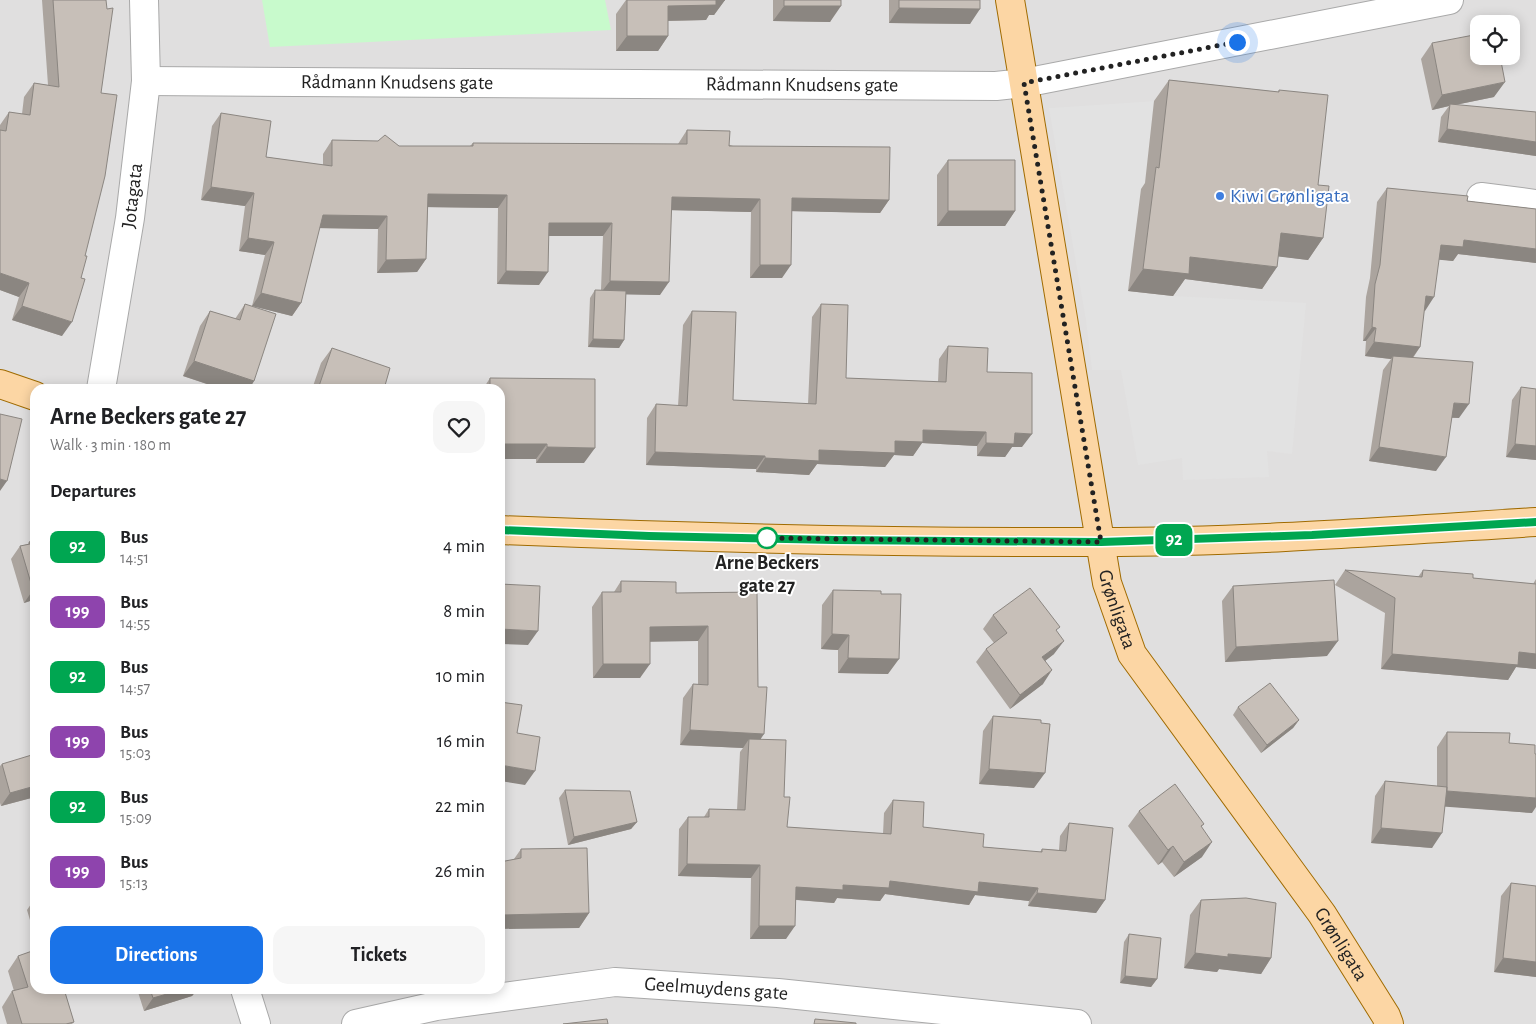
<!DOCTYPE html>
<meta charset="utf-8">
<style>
body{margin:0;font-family:"Alegreya Sans",sans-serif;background:#f6f6f6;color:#202124;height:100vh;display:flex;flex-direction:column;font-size:19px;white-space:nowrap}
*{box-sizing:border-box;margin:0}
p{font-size:16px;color:#757577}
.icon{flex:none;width:28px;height:28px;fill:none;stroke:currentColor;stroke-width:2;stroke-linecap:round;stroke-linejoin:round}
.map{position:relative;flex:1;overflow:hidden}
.side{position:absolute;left:30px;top:384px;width:475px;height:610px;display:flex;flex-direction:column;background:#fff;border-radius:15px;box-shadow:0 2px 12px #0003}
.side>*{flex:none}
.badge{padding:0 10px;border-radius:8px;font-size:18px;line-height:32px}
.tools{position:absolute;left:1470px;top:15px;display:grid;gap:10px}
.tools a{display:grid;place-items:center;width:50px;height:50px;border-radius:10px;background:#fff;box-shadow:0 2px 12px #0003;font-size:25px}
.you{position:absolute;width:25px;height:25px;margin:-12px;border:4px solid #fff;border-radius:50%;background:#1a73e8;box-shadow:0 0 0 8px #1a73e833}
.map>.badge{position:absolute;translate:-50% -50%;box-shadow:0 0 0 2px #fff}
h2{padding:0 20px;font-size:19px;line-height:45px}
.round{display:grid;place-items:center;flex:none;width:52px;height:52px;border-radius:15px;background:#f6f6f6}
.summary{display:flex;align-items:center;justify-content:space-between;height:85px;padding:0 20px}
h1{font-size:24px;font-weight:700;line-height:38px}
.cta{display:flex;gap:10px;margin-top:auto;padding:10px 20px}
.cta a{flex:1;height:58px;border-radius:15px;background:#1a73e8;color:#fff;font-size:20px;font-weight:700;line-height:58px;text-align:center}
.cta a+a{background:#f6f6f6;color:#202124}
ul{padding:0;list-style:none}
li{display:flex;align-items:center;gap:15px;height:65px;padding:0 20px}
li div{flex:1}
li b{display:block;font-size:19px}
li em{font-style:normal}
li .badge{min-width:55px;font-weight:700;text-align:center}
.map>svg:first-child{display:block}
</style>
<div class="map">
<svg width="1536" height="1024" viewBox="0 0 1536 1024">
<rect width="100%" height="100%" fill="#f2efe9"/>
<path fill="#e0dfdf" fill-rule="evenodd" d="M0,0H1536V1024H0ZM1479,24H1511V56H1479ZM35,389H500V989H35Z"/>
<path fill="#c8facc" d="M262,0H605L611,30L270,47Z"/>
<path fill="#e2e2e2" d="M1154,101L1144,189L1135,249H1133L1129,291L1173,296L1306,303L1292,454L1267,451L1269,477L1183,480L1182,458L1138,465L1121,370H1092L1086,320L1049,108Z"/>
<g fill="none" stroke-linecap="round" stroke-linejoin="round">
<g stroke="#a9a9a9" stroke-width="30">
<g id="minor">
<path id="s1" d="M146,81L996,86L1024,83L1449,0"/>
<path d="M1481,197L1536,204"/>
<path id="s2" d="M101,389L130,218L146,81L144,0"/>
<path d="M245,989L256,1024"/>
<path id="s3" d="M356,1024L436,1006L615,982L778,993L1077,1024"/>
</g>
</g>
<g stroke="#a06b00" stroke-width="30">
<g id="major">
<path id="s4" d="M1010,0L1107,583L1132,654L1322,914L1386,1016L1389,1024"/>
<path d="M0,384L35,396"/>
<path d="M500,530C699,538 899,543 1099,542C1245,542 1391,531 1536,522"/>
</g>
</g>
<use href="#minor" stroke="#fff" stroke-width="28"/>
<use href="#major" stroke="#fcd6a4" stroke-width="28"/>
</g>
<path fill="#aba49e" d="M42,0H106L62,336L12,320L19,297L0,290V125L9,112L22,114L24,97L34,83L48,85Z
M626,0H725L714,15H709L706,20L668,21V36L658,51H616V14Z
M773,0H841L830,22L773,21Z
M889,0H980L970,24L889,23Z
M1432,43L1494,97L1455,105L1536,112V156L1438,142L1441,117L1449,106L1432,110L1421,59Z
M1169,80L1278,92L1279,90L1318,185L1323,238L1308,260L1278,256L1277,267L1262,289L1185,279L1173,296L1128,291L1141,189L1145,183L1154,101Z
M221,113L266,157L323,165V154L332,140L399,146H470L473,143L678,144L687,130L889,200L880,213L792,211L782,278H750L751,212L671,210L660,295L626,294L624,340L619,348L588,347L590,298L595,290H601L603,236H548L539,285L497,284L498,208L428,207L426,259L417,272L377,273L378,229L319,228L301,303L292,316L252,306L265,255L239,251L245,206L201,200L212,126Z
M948,160L1015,211L1005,226H937V175Z
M1387,188L1467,201L1536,209V263L1458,254L1453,261L1439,259L1424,311L1420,347L1413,358L1459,418H1452L1436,471L1369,461L1383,370L1391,359L1365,356L1366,341H1363L1366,297L1370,278L1377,202Z
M245,304L254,381L249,389H222L183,376L200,326L210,311L235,319Z
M821,304L846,378L938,382L939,359L948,346L987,372L1022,447H1012L1005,457L977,456V446L922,443L913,456L894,455L885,467L817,464L809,475L756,472V469L646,465L647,418L656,404L678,406L683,325L692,311L733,400L808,404L812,317Z
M332,348L384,389H312L321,363Z
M490,378L584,463H536V459H500V389H483Z
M1521,387L1536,389V460L1506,457L1512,400Z
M35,540V606L33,600L24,603L11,559L20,546L28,544L29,542Z
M1345,570L1418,577L1423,570L1473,578L1533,584L1536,579V669L1516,667L1508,680L1381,669L1385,613L1335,585Z
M621,581L676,593L757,592L758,687L761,739L784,797L787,827L883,834L884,813L893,800L923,827L983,847L1040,852L1042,849L1059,850L1060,836L1069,823L1105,900L1096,913L1028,906L1029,901L975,895L969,905L885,894L880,901L837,898L834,903L796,900L786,939H750L751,878L678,876L679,829L688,817H704L709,809L737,810L740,752L743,748L680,745L683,698L693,684H698V641H650L640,678H593L592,607L602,592H614Z
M1233,586L1327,656L1225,662L1222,601Z
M833,590L888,674L838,673V650L821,649L822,605Z
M993,615L1057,631L1054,654L1045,661L1043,684L1010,709L976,662L986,649L994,643L983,629Z
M1238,707L1299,720L1293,728L1261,753L1233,715Z
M993,716L1034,788L979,784L983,731Z
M1447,732L1509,743L1532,813L1445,806L1432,848L1371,843L1375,796L1385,781L1437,786V747Z
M2,764L35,797L1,806L0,803V766Z
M565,790L637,822L631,829L568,845L559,798Z
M1139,811L1204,824L1201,827L1202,857L1174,877L1162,862L1158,865L1128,826Z
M521,849L589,913L579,928L514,859Z
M1511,883L1536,977L1494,972L1501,896Z
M35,898V937L27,910Z
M1201,900L1271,958L1261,974L1219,969L1217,972L1184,968L1190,915Z
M1129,934L1157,979L1151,987L1120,983L1124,942Z
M18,956L64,990L74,1022L72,1024H7L2,1007L12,991H14L8,971Z
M137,989H198L192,996L144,1011Z"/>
<path fill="#8b8681" d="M716,0H725L714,15H709L706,20L658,21L668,6Z
M784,6H841L830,22L773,21Z
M899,8L980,9L970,24L889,23Z
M627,36H668L658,51H616Z
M1505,82L1494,97L1450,106V104L1449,106L1432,110L1442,95Z
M1447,129L1536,142V156L1438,142Z
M211,187L254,193L245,206L201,200Z
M428,194L507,195L498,208L419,207Z
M672,197L760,199L751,212L663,210Z
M792,198L889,200L880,213L783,211Z
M948,211H1015L1005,226H937Z
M323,215L387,216L378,229L313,228Z
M549,223H612L603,236H539Z
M1281,233L1323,238L1308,260L1266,255Z
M248,238L274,242L265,255L239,251Z
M1464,240L1536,249V263L1458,254L1453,261L1431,259L1441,245Z
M1190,257L1277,267L1262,289L1185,279L1173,296L1128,291L1143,269Z
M426,259L417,272L377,273L386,260Z
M760,265H791L782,278H750Z
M506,271L548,272L539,285L497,284Z
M0,273L29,283L19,297L0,290Z
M610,281L669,282L660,295L600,294Z
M261,293L301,303L292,316L252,306Z
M1426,296L1434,297L1425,311L1416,310Z
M22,306L72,322L62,336L12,320Z
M1372,327L1376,328L1366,341H1363Z
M593,339L624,340L619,348L588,347Z
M1374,342L1420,347L1410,361L1393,356L1391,359L1365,356Z
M194,361L254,381L249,389H222L183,376Z
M1454,403L1469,404L1459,418L1444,417Z
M923,430L986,432L977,446L922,443L913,456L894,455L885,467L817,464L809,475L756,472L765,458L819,450L895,441Z
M1015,433L1032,434L1022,447H1012L1005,457L977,456L986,443Z
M500,444H547L536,459H500Z
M1515,444L1536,446V460L1506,457Z
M547,447L595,448L584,463H536Z
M1379,447L1446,457L1436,471L1369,461Z
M655,452L765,456L756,469L646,465Z
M0,479L7,481L0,491Z
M35,589V598L33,600L24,603L33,590Z
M708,626L698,641L640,642L650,627Z
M500,629L538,631L528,645L500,644Z
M832,634L849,635L838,650L821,649Z
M1064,641L1054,654L1032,671L1042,657Z
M1338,641L1327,656L1225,662L1236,647Z
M1519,652L1536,654V669L1516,667L1508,680L1381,669L1392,654Z
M848,658L899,659L888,674L838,673Z
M603,664H650L640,678H593Z
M1052,670L1043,684L1010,709L1020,695Z
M1299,720L1293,728L1261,753L1267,745Z
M690,730L764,734L754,749L749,739L743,748L680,745Z
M500,765L535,771L525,785L500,781Z
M989,769L1045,773L1034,788L979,784Z
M35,786V797L1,806L10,793Z
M1447,791L1536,798V807L1532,813L1436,806Z
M637,822L631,829L568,845L574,837Z
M1381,828L1442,833L1432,848L1371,843Z
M1212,842L1202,857L1174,877L1184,862Z
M1173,846L1162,862L1158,865L1168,850Z
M687,864L760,865L751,878L678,876Z
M890,881L979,882L1038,888L1029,901L975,895L969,905L885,894L880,901L837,898L834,903L787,899L796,887L843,885Z
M1037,893L1105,900L1096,913L1028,906Z
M589,913L579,928L500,929V915Z
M759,926H795L786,939H750Z
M1195,953L1228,954L1271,958L1261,974L1219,969L1217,972L1184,968Z
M1503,958L1536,962V977L1494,972Z
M1125,976L1157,979L1151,987L1120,983Z
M184,989H198L192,996L144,1011L153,998Z"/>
<path fill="#c7bfb8" stroke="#8b8681" d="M53,0H106L107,9L113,8L101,93L117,95L105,176L85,256H87L81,278L85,279L72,322L22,306L29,283L0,273V130L6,131L9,112L30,115L34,83L59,87Z
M627,0H725H716V5L668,6V36H627Z
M784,0H841V6H784Z
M899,0H980V9L899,8Z
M1479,34V56H1500L1505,82L1442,95L1432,43Z
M1169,80L1279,92V90L1328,95L1318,185L1329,186L1323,238L1281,233L1277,267L1190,257L1189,274L1143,269L1156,167L1159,168Z
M1450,104L1536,112V142L1447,129Z
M221,113L271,121L266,157L332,166V140L378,141L385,135L399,146H473V143L687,144V130L730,131L729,146L890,147L889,200L792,198L791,265H760V199L672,197L669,282L610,281L612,223H549L548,272L506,271L507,195L428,194L426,259L386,260L387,216L323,215L301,303L261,293L274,242L248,238L254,193L211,187Z
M948,160H1015V211H948Z
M1387,188L1468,196L1467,201L1536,209V249L1464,240L1463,247L1441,245L1434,297L1426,296L1420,347L1374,342L1376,328L1372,327L1375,284L1380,265Z
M595,290L626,291L624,340L593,339Z
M245,304L276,314L254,381L194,361L210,311L240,320Z
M821,304L848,305L846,378L946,382L948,346L988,348L987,372L1032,373V434L1015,433L1014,444L986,443V432L923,430V442L895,441V453L819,450V461L765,458V456L655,452L656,404L687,406L692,311L736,312L733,400L816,404Z
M332,348L390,368L384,389H318Z
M1393,356L1473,362L1469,404L1454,403L1446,457L1379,447Z
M490,378L595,379V448L547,447V444H500V389H490Z
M1521,387L1536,389V446L1515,444Z
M0,414L22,419L7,481L0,479Z
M35,540V589L33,590L20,546L30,544L29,542Z
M1345,570L1422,577L1423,570L1473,574V578L1536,584V654L1519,652L1518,665L1392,654L1395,598Z
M1334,580L1338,641L1236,647L1233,586Z
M621,581L676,582V593L757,592L758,687H767L764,734L690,730L693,684L708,685V626L650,627V664H603L602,592H621Z
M500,584L540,586L538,631L500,629Z
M1030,588L1060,627L1056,630L1064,641L1042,657L1052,670L1020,695L986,649L1007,633L993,615Z
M833,590L881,591V594H901L899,659L848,658L849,635L832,634Z
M1270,683L1299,720L1267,745L1238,707Z
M500,702L522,705L517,733L540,737L535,771L500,765Z
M993,716L1041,720V723L1050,724L1045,773L989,769Z
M1447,732L1510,733L1509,743L1535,745V754H1536V798L1447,791Z
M749,739L786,740L784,797H790L787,827L891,834L893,800L924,802L923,827L984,834L983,847L1042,852V849L1066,851L1069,823L1113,828L1105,900L1037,893L1038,888L979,882L978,892L890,881L889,888L843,885V890L796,887L795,926H759L760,865L687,864L688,817H709V809L745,810Z
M35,754V786L10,793L2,764Z
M1385,781L1447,787L1442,833L1381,828Z
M1175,784L1204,824L1201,826L1212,842L1184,862L1173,846L1168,850L1139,811Z
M565,790L630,791L637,822L574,837Z
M587,848L589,913L500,915V862L521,858V849Z
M1511,883L1536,886V962L1503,958Z
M1246,898L1276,903L1271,958L1228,954V957L1195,953L1201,900Z
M1129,934L1161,938L1157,979L1125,976Z
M35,950V989H64L74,1022L66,1024H22L12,991L28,987L18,956Z
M150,989H184L153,998Z
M607,1019L608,1024H563Z
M815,1019L856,1023V1024H814Z"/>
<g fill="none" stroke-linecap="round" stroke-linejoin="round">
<g stroke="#fff" stroke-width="11">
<path id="line" d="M500,530L649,536L835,540L1101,542L1312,535L1536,522"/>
</g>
<use href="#line" stroke="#00a651" stroke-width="8"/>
<path stroke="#222" stroke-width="5" stroke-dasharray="0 9" d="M767,538H761L1101,542L1024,83L1237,42"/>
</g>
<circle fill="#3f7fe0" stroke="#fff" stroke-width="2" cx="1220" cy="196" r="5"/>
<circle fill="#fff" stroke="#00a651" stroke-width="2.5" cx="767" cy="538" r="10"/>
<g text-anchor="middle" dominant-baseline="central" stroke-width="4" stroke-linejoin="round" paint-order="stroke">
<g font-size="20" fill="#222" stroke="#fff">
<text stroke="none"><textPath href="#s1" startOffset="251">Rådmann Knudsens gate</textPath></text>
<text stroke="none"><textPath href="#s1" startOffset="656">Rådmann Knudsens gate</textPath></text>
<text stroke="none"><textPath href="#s2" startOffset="196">Jotagata</textPath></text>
<text stroke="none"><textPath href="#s4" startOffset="619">Grønligata</textPath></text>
<text stroke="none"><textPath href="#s4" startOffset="1024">Grønligata</textPath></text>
<text stroke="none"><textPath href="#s3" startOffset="364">Geelmuydens gate</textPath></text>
</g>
<g font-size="20" fill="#366cbe" stroke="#fff" text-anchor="start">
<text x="1230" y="196">Kiwi Grønligata</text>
</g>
<g font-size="20" font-weight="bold" fill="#222" stroke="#fff">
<text x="767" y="563">Arne Beckers<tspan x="767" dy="23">gate 27</tspan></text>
</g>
</g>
</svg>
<div class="tools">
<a><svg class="icon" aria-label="locate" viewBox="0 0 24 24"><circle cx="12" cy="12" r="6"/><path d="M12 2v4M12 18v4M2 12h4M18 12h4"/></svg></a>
</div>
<div class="you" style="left:1237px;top:42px"></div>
<b class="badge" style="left:1174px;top:540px;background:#00a651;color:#fff">92</b>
<section class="side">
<div class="summary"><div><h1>Arne Beckers gate 27</h1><p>Walk · 3 min · 180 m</p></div><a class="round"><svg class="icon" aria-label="heart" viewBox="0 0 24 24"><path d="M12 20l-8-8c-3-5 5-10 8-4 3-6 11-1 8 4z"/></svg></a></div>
<h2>Departures</h2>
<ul>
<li><span class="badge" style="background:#00a651;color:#fff">92</span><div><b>Bus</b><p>14:51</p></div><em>4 min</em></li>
<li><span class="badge" style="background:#8e44ad;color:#fff">199</span><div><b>Bus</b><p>14:55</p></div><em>8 min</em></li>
<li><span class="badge" style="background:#00a651;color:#fff">92</span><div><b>Bus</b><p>14:57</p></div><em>10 min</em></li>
<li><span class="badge" style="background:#8e44ad;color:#fff">199</span><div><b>Bus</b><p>15:03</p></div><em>16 min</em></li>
<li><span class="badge" style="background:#00a651;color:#fff">92</span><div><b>Bus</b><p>15:09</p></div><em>22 min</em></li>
<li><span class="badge" style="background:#8e44ad;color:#fff">199</span><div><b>Bus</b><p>15:13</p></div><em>26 min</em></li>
</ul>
<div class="cta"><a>Directions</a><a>Tickets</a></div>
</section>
</div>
